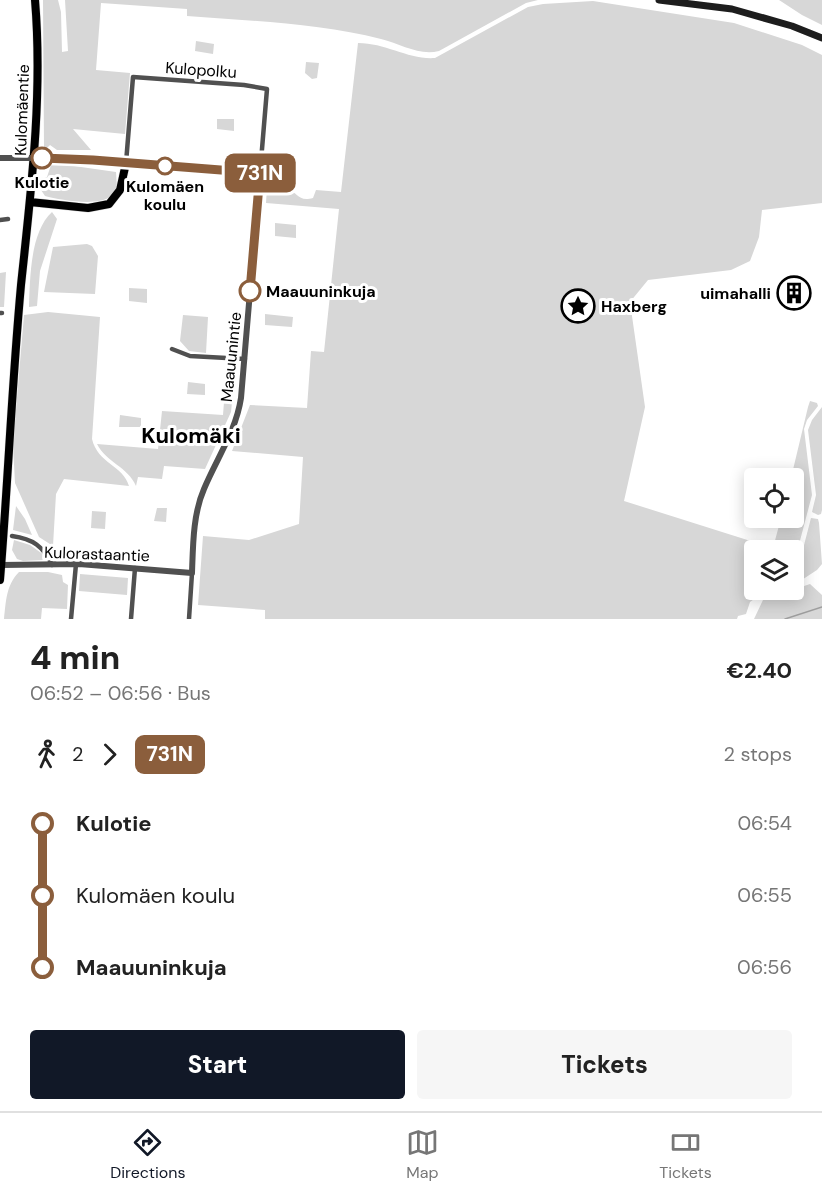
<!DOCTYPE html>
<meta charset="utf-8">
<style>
body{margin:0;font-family:"DM Sans",sans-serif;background:#f6f6f6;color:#222;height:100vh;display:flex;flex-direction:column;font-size:22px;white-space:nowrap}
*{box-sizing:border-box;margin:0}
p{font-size:20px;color:#767676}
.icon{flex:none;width:33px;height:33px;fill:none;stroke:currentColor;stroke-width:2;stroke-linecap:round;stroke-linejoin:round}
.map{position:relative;height:619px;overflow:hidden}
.drawer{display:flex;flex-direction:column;background:#fff;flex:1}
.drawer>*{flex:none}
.badge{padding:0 12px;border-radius:9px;font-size:21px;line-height:39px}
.buttons{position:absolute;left:744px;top:468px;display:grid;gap:12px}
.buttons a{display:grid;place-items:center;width:60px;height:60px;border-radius:6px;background:#fff;box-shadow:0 3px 15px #0003;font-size:30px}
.map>.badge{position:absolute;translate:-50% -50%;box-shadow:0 0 0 3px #fff}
.legs{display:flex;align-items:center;gap:9px;height:66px;padding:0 30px;font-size:20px}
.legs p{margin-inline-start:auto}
.headline{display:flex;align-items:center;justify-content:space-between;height:102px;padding:0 30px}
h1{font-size:33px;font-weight:800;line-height:45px}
.cta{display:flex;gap:12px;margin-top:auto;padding:12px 30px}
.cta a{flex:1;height:69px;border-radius:6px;background:#111827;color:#fff;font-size:24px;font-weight:800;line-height:69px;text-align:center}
.cta a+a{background:#f6f6f6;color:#222}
ul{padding:0 30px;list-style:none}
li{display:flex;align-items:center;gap:21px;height:72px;font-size:22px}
li i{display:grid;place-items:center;width:9px;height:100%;margin:0 8px;background:currentColor}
li i::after{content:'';width:15px;height:15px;margin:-8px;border:4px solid;border-radius:50%;background:#fff}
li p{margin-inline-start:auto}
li:first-child i{background:linear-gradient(#0000 50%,currentColor 0)}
li:last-child i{background:linear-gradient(currentColor 50%,#0000 0)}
.tabs{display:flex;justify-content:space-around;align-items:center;height:84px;border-top:2px solid #e0e0e0;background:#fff;font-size:16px;color:#767676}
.tabs a{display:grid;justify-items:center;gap:3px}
.tabs .current{color:#111827}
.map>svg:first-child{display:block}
</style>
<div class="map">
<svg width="822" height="619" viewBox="0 0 822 619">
<rect width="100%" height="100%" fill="#fff"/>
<path fill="#d7d7d7" d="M43,0H58L61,12L62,52L68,51L65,0H538L526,3L439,51C419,56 401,44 381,39C319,23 252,21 187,16V9L101,3L96,70L130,73L125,134L73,129L91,150H57L50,145L46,149L44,147Z
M779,0H822V25L802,15Z
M593,1L734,23L802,45L822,55V203L762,210L759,237L750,261L731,270L648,280L630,302L645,407L624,501L773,548L781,518H794V478H791L808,407L810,401L817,403L818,406L807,420L804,429L812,495L797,552L794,556V550H754V590H760L757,597L750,602L746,614L738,616L737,619H265V610L198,605L203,536L249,540L299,524L303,457L232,451L250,405L307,408L311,351L324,352L339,209L266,203L267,187C273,187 282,186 287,188C298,193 298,202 313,198L316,190L341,192L358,43C386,43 409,60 435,58L528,7L543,4Z
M196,41L214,44L213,54L195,51Z
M306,62L319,63L317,78L312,79L305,73Z
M217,119H234V131L217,129Z
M60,164L116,172L117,188C115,191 113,194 111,196C99,207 60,200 45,196L41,190V178L47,177L51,165Z
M52,212L57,219L40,271L37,306L29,307C30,279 30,232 52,212Z
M275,223L296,225V238L275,236Z
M87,244L92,246L98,256L95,294L44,292L53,247Z
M6,272L4,307H0V273Z
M129,288L147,289V303L129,301Z
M48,312L100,317L92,439C98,464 123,465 129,486L64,479L56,494L53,546L39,537L15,483L13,445L24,315Z
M265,314L293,317L292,327L265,325Z
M183,315L208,317L206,353L189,351L180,341Z
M227,363L236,364L231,412L205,469L164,466L162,479L138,477L136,486C128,467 106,462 97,444L158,449L162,411L223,415Z
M188,382L205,384V395L187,394Z
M822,407V510L821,514L818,515L812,512L816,495L808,430L812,420Z
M120,415L141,418V427H119Z
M16,506L25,519L32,535L13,530Z
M157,508H167L166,522L154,521Z
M92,511L106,512L105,529L91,528Z
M811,518L818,519L819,523L822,564L817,570L794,585V562L803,549Z
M14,540L30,545L44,555L43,560L23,561L17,559L12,550Z
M19,572H48L62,575L63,582L68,585L67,609L42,608L41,619H4C6,602 6,585 19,572Z
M80,574L128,578L127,595L79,591Z
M810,584L822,595V619H754L763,600Z"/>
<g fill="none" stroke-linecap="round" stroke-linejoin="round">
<path stroke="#9e9e9e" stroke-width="1.5" d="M785,619L822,607"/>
<g stroke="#dbdbdb" stroke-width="9">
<path id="primary" d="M30,202L88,208L109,204L120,190L126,163
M0,580C8,482 12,383 21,285C31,191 43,95 35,0"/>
</g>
<path stroke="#505050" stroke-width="4.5" d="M126,163L133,77L244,85L267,89L260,173
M0,220L8,219
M0,313H2
M172,349L190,356L245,359
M12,536C33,539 43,546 52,565
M71,619L76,564
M131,619L135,568
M189,619L192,573"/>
<path stroke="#505050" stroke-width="6" d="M1,565L79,564L192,573C193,545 193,514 204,489C217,458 236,431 241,398L260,173L60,158"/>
<path stroke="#1d1d1d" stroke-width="7" d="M659,0L732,9L792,26L822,38"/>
<use href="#primary" stroke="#000" stroke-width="8"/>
<path stroke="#505050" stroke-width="6" d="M0,158H60"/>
</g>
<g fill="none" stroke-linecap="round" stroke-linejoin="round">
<g stroke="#fff" stroke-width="14">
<path id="line-1" d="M42,158L93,160L260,173L250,291"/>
</g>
<use href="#line-1" stroke="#8b5e3c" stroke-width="9"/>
</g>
<defs>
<g id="building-ring" transform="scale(1.725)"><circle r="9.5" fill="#fff" stroke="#000" stroke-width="1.5"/><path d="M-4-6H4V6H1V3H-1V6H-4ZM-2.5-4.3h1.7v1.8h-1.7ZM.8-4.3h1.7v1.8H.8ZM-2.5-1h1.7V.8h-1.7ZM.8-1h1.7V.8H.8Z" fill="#000"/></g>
<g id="sight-ring" transform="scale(1.725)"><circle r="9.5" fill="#fff" stroke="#000" stroke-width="1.5"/><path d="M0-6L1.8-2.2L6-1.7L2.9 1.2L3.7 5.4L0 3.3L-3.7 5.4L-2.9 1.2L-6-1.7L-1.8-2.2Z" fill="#000"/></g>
</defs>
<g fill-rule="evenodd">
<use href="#building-ring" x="794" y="293"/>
<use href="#sight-ring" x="578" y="306"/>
</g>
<g fill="#fff" stroke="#8b5e3c" stroke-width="3">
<circle cx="42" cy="158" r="10"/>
<circle cx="165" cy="166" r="8"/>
<circle cx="250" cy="291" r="10"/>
</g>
<g text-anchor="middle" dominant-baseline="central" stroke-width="6" stroke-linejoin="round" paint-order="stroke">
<g font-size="16" fill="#000" stroke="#fff">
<text transform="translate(201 70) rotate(4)">Kulopolku</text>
<text transform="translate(22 110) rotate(-88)">Kulomäentie</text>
<text transform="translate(231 357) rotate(-84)">Maauunintie</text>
<text transform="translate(97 554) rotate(2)">Kulorastaantie</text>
</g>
<g font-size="16" font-weight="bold" fill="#000" stroke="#fff">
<text x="42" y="182">Kulotie</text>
<text x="165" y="186">Kulomäen<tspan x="165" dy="18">koulu</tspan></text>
<text x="266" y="291" text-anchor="start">Maauuninkuja</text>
</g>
<g font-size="16" font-weight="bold" fill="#000" stroke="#fff" text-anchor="end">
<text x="771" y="293">uimahalli</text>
<text x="601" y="306" text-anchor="start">Haxberg</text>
</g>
<g font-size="22" font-weight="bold" fill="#000" stroke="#fff">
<text x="191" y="435">Kulomäki</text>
</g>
</g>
</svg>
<div class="buttons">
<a><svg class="icon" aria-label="locate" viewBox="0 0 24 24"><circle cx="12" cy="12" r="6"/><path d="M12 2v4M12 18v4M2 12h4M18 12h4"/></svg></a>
<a><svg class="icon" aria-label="layers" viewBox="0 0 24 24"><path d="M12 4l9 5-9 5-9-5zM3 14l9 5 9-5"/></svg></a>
</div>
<b class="badge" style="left:260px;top:173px;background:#8b5e3c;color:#fff">731N</b>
</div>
<section class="drawer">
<div class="headline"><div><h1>4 min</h1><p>06:52 – 06:56 · Bus</p></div><b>€2.40</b></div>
<div class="legs"><svg class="icon" aria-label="walk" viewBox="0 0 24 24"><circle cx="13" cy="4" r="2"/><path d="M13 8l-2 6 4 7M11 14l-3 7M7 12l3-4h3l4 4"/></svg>2<svg class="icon" aria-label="forward" viewBox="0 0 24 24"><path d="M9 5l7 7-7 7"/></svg><b class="badge" style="background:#8b5e3c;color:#fff">731N</b><p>2 stops</p></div>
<ul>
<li><i style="color:#8b5e3c"></i><b>Kulotie</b><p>06:54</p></li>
<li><i style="color:#8b5e3c"></i><span>Kulomäen koulu</span><p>06:55</p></li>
<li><i style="color:#8b5e3c"></i><b>Maauuninkuja</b><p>06:56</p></li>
</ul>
<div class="cta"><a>Start</a><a>Tickets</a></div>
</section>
<nav class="tabs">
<a class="current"><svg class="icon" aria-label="directions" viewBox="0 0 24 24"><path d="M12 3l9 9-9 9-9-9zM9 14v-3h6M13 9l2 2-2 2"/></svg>Directions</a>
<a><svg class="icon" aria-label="map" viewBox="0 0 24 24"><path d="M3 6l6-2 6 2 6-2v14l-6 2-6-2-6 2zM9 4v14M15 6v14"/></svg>Map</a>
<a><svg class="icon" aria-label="tickets" viewBox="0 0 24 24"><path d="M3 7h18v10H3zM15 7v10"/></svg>Tickets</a>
</nav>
